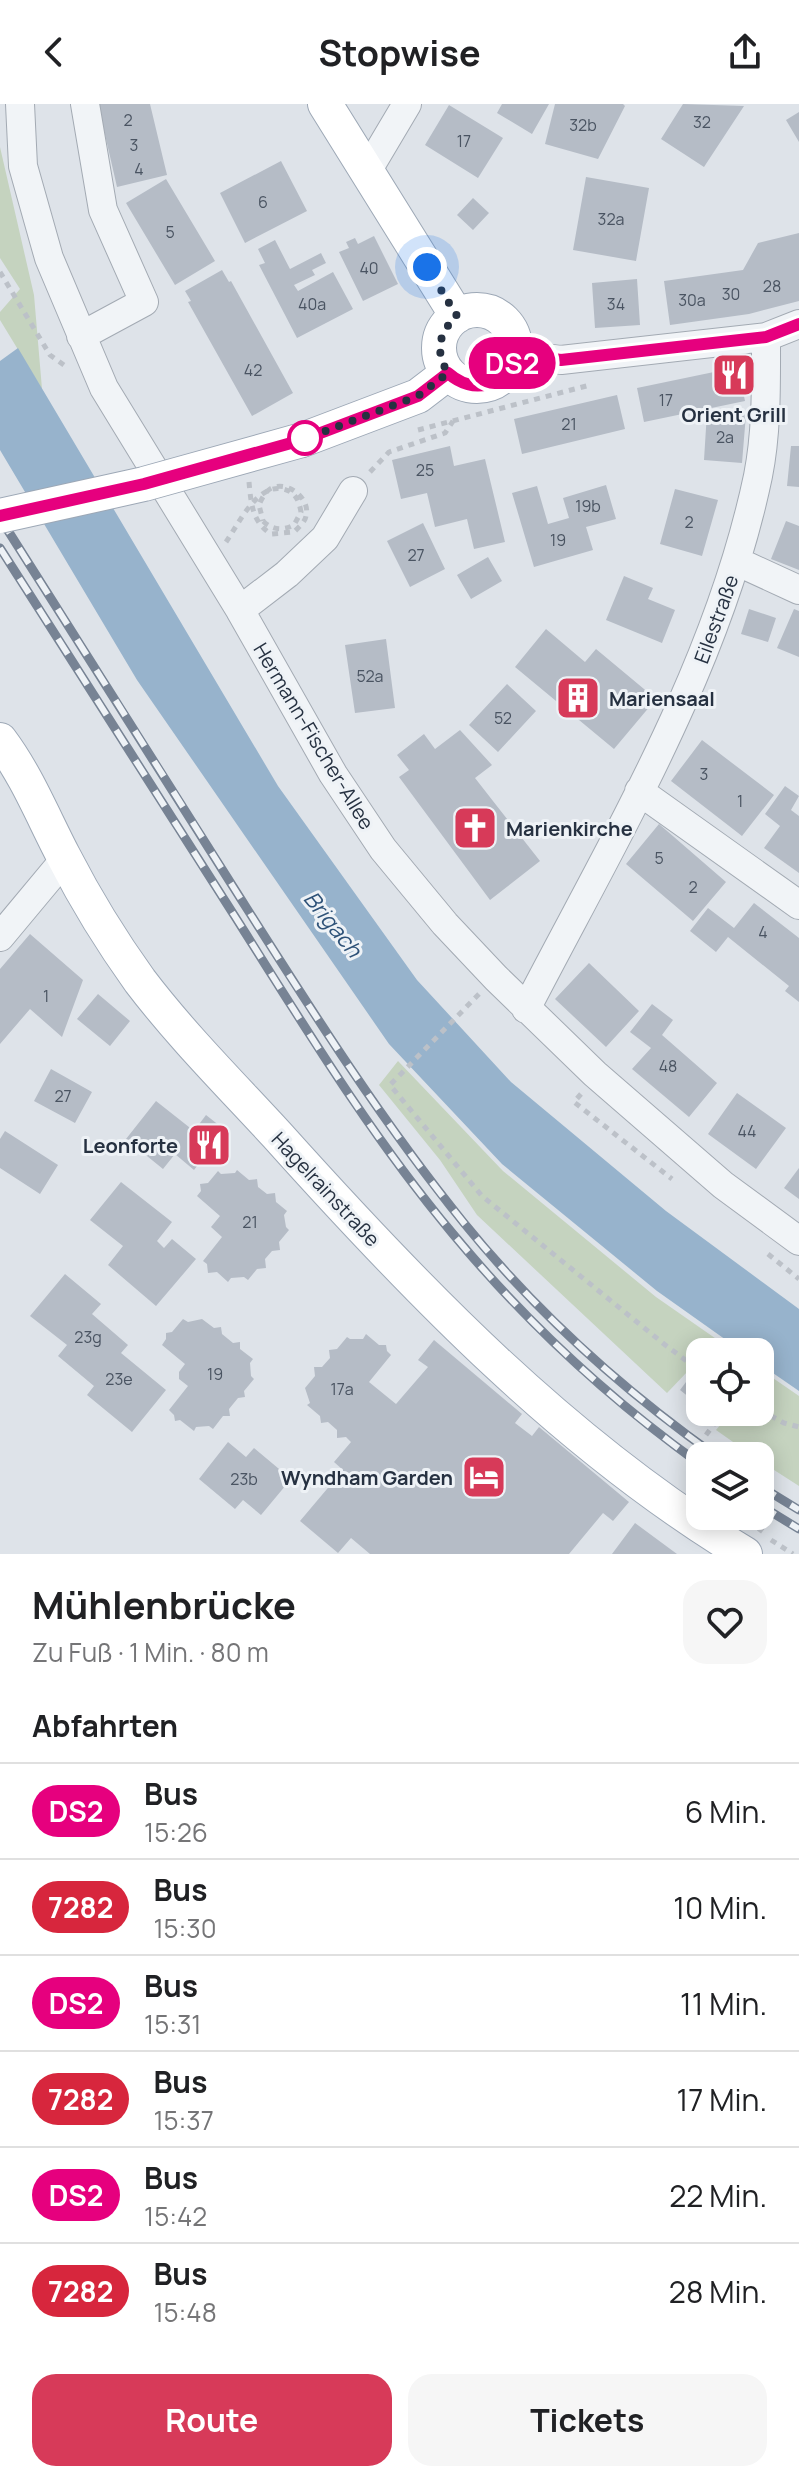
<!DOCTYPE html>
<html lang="de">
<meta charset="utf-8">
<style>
body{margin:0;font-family:Manrope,sans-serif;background:#f6f6f6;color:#202124;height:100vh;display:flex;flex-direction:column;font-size:30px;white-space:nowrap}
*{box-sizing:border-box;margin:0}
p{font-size:26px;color:#757577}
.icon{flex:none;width:44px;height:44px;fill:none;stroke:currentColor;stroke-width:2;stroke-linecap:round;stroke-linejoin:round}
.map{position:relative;height:1450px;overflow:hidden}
.side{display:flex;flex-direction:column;background:#fff;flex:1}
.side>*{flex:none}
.badge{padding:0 16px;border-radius:26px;font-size:28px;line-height:52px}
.controls{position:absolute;left:686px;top:1234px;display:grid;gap:16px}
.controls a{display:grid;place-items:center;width:88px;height:88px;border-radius:16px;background:#fff;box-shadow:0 4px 20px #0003;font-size:40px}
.you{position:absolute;width:40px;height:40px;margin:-20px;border:6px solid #fff;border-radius:50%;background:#1a73e8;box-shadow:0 0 0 12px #1a73e833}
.map>.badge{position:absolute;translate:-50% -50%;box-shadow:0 0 0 4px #fff}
h2{padding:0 32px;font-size:30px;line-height:72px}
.round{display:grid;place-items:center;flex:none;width:84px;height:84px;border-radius:24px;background:#f6f6f6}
.summary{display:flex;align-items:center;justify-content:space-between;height:136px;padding:0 32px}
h1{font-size:38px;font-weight:700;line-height:60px}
.button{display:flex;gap:16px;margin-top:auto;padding:16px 32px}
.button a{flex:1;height:92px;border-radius:24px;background:#d73a59;color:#fff;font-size:32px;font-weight:700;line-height:92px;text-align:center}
.button a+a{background:#f6f6f6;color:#202124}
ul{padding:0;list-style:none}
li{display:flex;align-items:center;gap:24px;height:96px;padding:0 32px;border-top:2px solid #e0e0e0}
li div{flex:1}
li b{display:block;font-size:30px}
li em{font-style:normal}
li .badge{min-width:88px;font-weight:700;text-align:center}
header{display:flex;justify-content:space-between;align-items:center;height:104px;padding:0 32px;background:#fff;font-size:36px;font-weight:700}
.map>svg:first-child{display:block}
</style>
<header><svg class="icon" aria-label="back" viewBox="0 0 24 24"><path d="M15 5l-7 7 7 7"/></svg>Stopwise<svg class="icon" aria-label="share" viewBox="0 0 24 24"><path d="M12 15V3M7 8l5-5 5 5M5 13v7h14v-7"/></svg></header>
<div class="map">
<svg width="799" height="1450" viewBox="0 0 799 1450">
<rect width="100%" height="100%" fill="#dee3e9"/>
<path fill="#c5d3bf" d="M0,43L34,191L42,285L0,216V208L20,185L0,154Z
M398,957L503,1067L656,1193L735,1248H700V1276L688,1267L667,1289L477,1111L440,1056L379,981Z
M760,1265L799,1292V1382L760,1357V1352H753L716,1326L731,1308H760Z"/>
<path fill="#97b3cc" d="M18,244L278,682L417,876L511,978L666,1107L799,1205V1287L760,1260V1248H743L657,1187L502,1060L389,940L137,576L0,346V257Z"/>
<path fill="#b5bcc6" d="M98,0H150L167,71L117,83Z
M502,0H549L532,30L497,9Z
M555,0H623L625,2L598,55L545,40Z
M683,0L744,2L704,63L661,35Z
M449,1L503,34L478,74L425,41Z
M799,8V38L786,16Z
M281,57L307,107L245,139L220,89Z
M586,73L649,84L636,157L573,146Z
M166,75L215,157L175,181L126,99Z
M473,94L489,109L473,126L457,111Z
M799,129V197L749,210L670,221L664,177L743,166L758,139Z
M374,132L398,180L363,197L339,148L349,144L346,138L355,134L358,140Z
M275,136L290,165L321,149L326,159L312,166L315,171L294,181L298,187L333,168L353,205L297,234L259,161L265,159L258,145Z
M222,166L229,178L231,177L293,289L252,312L188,198L191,197L185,187Z
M637,175L640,221L595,224L592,179Z
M738,263L745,297L644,318L637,284Z
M617,291L625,325L522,350L514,315Z
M707,308L746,310L742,359L704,356Z
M450,342L454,362L485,355L505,438L474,445L467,415L435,423L427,389L401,395L392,356Z
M791,342H799V383L787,382Z
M606,381L616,415L586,423L593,446L534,463L512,389L537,382L548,420L569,414L563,394Z
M675,385L718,396L702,452L660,440Z
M786,417L799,422V466L771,455Z
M423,419L445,465L410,483L387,437Z
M488,453L502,477L471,495L457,471Z
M624,472L653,484L648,495L675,506L662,539L606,516Z
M749,505L776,514L768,538L741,530Z
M794,505L799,507V553L777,544Z
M546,525L585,558L596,545L656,595L614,645L515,563Z
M386,535L395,604L355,609L345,541Z
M507,580L536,607L498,648L469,621Z
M460,626L492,661L475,674L540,757L490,796L399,673L409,666L397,651L424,630L435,645Z
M702,636L774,691L742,732L671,677Z
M785,682L799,692L791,706L799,712V769L764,744L780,722L765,710Z
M659,720L726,778L693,817L626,760Z
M754,799L799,834V898L785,887L789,882L728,833L716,848L690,827L708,804L734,824Z
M30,830L83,876L62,933L30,905L0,940V865Z
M589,859L639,907L606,943L555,895Z
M98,890L130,917L110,942L77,915Z
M652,900L673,916L662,931L717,979L689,1013L632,965L651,944L630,928Z
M51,965L92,988L75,1019L34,997Z
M737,989L786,1024L756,1065L708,1030Z
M156,997L194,1027L206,1011L225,1026L194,1066L175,1050L163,1065L126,1035Z
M5,1027L58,1061L40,1090L0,1064V1035Z
M799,1064V1095L784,1084Z
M237,1066L249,1076L257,1075L258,1083L267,1090L275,1089L276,1098L287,1107L284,1111L286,1123L289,1126L279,1138L280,1146L272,1147L265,1155L266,1164L257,1165L248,1176L244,1173L231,1174L228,1178L217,1168L208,1169L207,1160L203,1157L222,1133L211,1123L220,1112L197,1092L201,1087L200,1080L208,1079L218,1067L221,1070L235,1069Z
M121,1078L172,1118L157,1137L164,1144L172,1135L196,1155L156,1202L108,1161L123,1142L90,1116Z
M65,1170L101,1200L92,1210L128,1241L121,1249L166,1286L132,1328L87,1291L94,1282L58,1252L67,1241L30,1212Z
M183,1215L188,1218L202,1215L214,1224L221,1223L222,1230L233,1239L240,1238V1245L253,1255L250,1259L251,1272L254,1275L244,1287L245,1293L238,1294L229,1305L230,1312H223L213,1325L209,1322L196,1323L194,1327L180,1316L175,1317L174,1311L169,1306L188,1282L179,1275V1268L185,1260L162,1241L166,1235V1229L172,1228Z
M366,1230L379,1241H386L387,1247L391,1251L369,1278L396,1300L428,1263L418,1256L434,1236L522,1310L515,1319L532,1332L539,1323L629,1398L613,1417L603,1409L569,1450H370L351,1434L338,1449L300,1417L343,1366L334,1358L351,1338L346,1333L337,1334V1326L328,1318L321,1319L320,1312L307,1301L310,1299L305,1284L315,1272L314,1263H322L330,1254L329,1246L337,1245L347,1233L350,1235H363Z
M686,1278L700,1289V1302L680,1286Z
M228,1338L246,1353L254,1344L291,1375L261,1411L243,1396L235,1405L199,1375Z
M635,1419L677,1450H612Z"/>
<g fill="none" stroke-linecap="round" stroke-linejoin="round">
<g stroke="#a3aab3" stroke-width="30">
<path id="minor" d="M20,0L23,62L49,154L104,284L240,506L333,670L383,745L445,820L496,874L595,970L723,1081L799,1137
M366,69L407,0
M81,232L144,198L103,106L85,0
M515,250L561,256L766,233L799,220
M736,457L799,486
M240,506L287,470L325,434L353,387
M639,687L799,801
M0,833L65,755
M526,905C615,733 718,563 758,372C767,327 766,279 766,233"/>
</g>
<g stroke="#9da8b6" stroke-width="36">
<path id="major" d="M325,0L457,212
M439 244a38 38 0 1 1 76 0a38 38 0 1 1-76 0Z
M302,336L418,292L448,269
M0,636C27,672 43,713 64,753C86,796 112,838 140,877C181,931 231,981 277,1031C416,1186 566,1342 745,1450"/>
</g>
<path stroke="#bcc1c8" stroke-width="5" stroke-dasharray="6 6" stroke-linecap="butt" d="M0,168L50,251L68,264
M418,326L590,281
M370,368L389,348L445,329L453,317
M226,438C238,421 257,379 283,385C296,388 299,397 301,408L294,421C283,427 272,426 263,417
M479,890L390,981L482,1092L664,1240L700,1267
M581,990L574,998L672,1075
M768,1150L799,1175
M698,1288L700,1285
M760,1306L784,1319L799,1323
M706,1331L723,1308
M759,1428L770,1413
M771,1436L793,1450"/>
<use href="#minor" stroke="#f1f4f7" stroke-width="28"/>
<use href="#major" stroke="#fff" stroke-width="34"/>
<g stroke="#778394" stroke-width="9">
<path id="rail" d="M0,414C77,536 155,658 232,781C305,896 378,1013 464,1119C536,1208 623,1286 716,1352
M0,444C78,566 156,689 234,811C303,920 370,1031 453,1130C525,1217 608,1294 700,1360
M760,1382L799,1406
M760,1401L799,1425"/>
</g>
<use href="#rail" stroke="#eef2f6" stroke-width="6" stroke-dasharray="18" stroke-linecap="butt"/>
<g stroke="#9da8b6" stroke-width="36" stroke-linecap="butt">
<path id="major-bridge" d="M0,412L144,380L302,336"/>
</g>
<path stroke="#bcc1c8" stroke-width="5" stroke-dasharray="6 6" stroke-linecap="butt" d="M249,378C251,399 252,418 271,430L294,428C299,423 305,418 306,412C311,394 286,375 270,385C265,388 261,396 259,401L263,417"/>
<use href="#major-bridge" stroke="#fff" stroke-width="34"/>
</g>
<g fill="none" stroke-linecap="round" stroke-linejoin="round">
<g stroke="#fff" stroke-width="18">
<path id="line" d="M0,412L144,380L302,336L418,292L448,269C474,292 505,282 515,250L561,256L766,233L799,220"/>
</g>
<use href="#line" stroke="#e6007e" stroke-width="12"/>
<path stroke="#263141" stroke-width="8" stroke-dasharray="0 14.4" d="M305,334L302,336L418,292L448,269C435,248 438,229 457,212L427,163"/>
</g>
<defs>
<g id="restaurant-square" transform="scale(2.3)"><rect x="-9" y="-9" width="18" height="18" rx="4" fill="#d73a59" stroke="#eef2f6"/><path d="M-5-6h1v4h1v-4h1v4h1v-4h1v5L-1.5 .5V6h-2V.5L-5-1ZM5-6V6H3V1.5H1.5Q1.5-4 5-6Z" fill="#fff"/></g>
<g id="building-square" transform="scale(2.3)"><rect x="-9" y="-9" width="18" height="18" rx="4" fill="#d73a59" stroke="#eef2f6"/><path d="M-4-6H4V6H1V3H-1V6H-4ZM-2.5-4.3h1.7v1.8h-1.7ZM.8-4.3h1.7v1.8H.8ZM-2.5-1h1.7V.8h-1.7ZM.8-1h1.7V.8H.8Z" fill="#fff"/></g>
<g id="church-square" transform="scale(2.3)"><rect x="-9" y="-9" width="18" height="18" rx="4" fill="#d73a59" stroke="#eef2f6"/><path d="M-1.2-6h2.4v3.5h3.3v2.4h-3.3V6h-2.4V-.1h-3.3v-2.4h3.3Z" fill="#fff"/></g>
<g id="hotel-square" transform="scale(2.3)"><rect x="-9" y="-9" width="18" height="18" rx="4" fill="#d73a59" stroke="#eef2f6"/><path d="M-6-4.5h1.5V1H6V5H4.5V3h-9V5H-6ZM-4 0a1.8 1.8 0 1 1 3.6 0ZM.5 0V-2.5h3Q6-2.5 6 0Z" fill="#fff"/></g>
</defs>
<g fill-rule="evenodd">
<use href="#restaurant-square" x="734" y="271"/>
<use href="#building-square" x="578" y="594"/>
<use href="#church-square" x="475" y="724"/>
<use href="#restaurant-square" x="209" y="1041"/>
<use href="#hotel-square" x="484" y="1373"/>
</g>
<circle fill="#fff" stroke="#e6007e" stroke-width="4" cx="305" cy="334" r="16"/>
<g text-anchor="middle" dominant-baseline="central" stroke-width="6" stroke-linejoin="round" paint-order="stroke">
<g font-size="16" fill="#4a5462">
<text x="128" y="16">2</text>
<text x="702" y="18">32</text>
<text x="583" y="21">32b</text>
<text x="464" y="37">17</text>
<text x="134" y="41">3</text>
<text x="139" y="65">4</text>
<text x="263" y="98">6</text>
<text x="611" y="115">32a</text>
<text x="170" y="128">5</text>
<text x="369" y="164">40</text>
<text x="772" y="182">28</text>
<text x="731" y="190">30</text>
<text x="692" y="196">30a</text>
<text x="312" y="200">40a</text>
<text x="616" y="200">34</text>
<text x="253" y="266">42</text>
<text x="666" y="296">17</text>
<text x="569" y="320">21</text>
<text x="725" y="333">2a</text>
<text x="425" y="366">25</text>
<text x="588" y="402">19b</text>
<text x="689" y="418">2</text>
<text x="558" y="436">19</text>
<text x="416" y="451">27</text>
<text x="370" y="572">52a</text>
<text x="503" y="614">52</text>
<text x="704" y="670">3</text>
<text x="740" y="697">1</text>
<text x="659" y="754">5</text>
<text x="693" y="783">2</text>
<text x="763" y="828">4</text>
<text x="46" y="892">1</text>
<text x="668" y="962">48</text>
<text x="63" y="992">27</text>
<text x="747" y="1027">44</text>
<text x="250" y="1118">21</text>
<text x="88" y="1233">23g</text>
<text x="215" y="1270">19</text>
<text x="119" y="1275">23e</text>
<text x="342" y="1285">17a</text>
<text x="244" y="1375">23b</text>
</g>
<g font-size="20" font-weight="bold" fill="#263141" stroke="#eef2f6" text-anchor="start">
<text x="734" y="310" text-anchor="middle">Orient Grill</text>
<text x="609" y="594">Mariensaal</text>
<text x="506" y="724">Marienkirche</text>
<text x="178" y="1041" text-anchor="end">Leonforte</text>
<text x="453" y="1373" text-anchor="end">Wyndham Garden</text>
</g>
<g font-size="20" fill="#263141" stroke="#eef2f6">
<text transform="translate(716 515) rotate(-70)">Eilestraße</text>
<text transform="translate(314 632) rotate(59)">Hermann-Fischer-Allee</text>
<text transform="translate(326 1085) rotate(47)">Hagelrainstraße</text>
</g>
<g font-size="22" font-style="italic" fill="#2e5278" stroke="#eef2f6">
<text transform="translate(333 820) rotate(51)">Brigach</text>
</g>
</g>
</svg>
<div class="controls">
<a><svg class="icon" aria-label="locate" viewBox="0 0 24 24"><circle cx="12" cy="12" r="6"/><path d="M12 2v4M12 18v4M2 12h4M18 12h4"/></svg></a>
<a><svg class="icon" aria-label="layers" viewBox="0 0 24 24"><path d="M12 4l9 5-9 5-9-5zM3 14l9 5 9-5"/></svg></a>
</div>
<div class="you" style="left:427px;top:163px"></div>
<b class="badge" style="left:512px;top:259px;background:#e6007e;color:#fff">DS2</b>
</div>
<section class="side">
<div class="summary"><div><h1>Mühlenbrücke</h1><p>Zu Fuß · 1 Min. · 80 m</p></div><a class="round"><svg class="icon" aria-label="heart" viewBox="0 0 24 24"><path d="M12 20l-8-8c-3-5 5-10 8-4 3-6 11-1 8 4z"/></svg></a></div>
<h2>Abfahrten</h2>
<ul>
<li><span class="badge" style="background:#e6007e;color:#fff">DS2</span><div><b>Bus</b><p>15:26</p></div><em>6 Min.</em></li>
<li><span class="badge" style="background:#d7263d;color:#fff">7282</span><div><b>Bus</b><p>15:30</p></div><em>10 Min.</em></li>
<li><span class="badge" style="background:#e6007e;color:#fff">DS2</span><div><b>Bus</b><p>15:31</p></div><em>11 Min.</em></li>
<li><span class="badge" style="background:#d7263d;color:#fff">7282</span><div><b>Bus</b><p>15:37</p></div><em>17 Min.</em></li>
<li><span class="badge" style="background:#e6007e;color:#fff">DS2</span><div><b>Bus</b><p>15:42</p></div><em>22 Min.</em></li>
<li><span class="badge" style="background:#d7263d;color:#fff">7282</span><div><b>Bus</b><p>15:48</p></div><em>28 Min.</em></li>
</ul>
<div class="button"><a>Route</a><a>Tickets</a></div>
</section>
